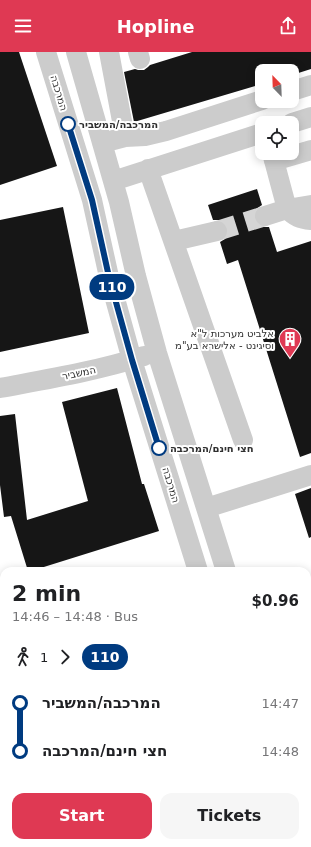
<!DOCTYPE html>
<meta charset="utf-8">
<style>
body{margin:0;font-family:"DejaVu Sans","Noto Sans Hebrew",sans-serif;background:#f6f6f6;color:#202124;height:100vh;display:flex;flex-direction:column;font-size:15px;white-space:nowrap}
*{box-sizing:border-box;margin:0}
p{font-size:13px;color:#757577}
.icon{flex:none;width:22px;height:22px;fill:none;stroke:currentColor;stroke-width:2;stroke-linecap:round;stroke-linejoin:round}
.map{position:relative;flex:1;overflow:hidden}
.details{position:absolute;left:0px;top:515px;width:311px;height:280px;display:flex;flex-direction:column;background:#fff;border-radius:12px 12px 0 0;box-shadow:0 2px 10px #0003}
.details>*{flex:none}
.badge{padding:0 8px;border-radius:13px;font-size:14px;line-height:26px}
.needle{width:26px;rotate:337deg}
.tools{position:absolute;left:255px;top:12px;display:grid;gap:8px}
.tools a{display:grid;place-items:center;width:44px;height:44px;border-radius:8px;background:#fff;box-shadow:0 2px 10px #0003;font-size:20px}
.map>.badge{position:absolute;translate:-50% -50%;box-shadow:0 0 0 2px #fff}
.legs{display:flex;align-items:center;gap:6px;height:44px;padding:0 12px;font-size:13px}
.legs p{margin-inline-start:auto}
.headline{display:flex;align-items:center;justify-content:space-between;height:68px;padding:0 12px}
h1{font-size:22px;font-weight:600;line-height:30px}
.action{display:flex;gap:8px;margin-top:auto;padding:8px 12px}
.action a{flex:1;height:46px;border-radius:12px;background:#df3953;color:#fff;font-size:16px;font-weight:600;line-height:46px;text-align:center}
.action a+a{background:#f6f6f6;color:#202124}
ul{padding:0 12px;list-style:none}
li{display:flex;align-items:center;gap:14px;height:48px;font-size:15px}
li i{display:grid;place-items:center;width:6px;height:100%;margin:0 5px;background:currentColor}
li i::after{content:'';width:10px;height:10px;margin:-5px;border:3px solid;border-radius:50%;background:#fff}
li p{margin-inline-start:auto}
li:first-child i{background:linear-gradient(#0000 50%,currentColor 0)}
li:last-child i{background:linear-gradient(currentColor 50%,#0000 0)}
header{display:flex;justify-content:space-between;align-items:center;height:52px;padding:0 12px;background:#df3953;color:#fff;font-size:18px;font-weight:600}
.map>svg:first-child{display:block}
</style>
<header><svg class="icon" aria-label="menu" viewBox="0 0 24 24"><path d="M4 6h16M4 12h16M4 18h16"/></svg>Hopline<svg class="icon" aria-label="share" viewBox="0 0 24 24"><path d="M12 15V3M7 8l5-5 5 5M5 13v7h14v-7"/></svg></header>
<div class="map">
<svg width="311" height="795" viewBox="0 0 311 795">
<rect width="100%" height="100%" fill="#fff"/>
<path fill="#161616" d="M0,0H19L57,114L0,133Z
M192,0H311V17L292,23V19H262V32L134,70L124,20L135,17L138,18H144L148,15L150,13Z
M257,137L262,153L256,157L254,162V167L258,173L263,175H269L277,200L311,189V401L300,405L238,208L227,212L220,190L225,187L228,183V176L225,171L221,168H213L208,153Z
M63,155L89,281L0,300V168Z
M117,336L142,432H144L159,479L31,519H28L11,464L4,465L0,433V364L15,362L27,468L88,449L62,350Z
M311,436V485L309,486L295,442Z"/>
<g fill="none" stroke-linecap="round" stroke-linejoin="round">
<path stroke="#d5d5d5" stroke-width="20" stroke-dasharray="20 10" stroke-linecap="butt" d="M217,179L265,164"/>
<path stroke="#ccc" stroke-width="20" d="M46,0L92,148L109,225L132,308L198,519
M76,0L119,150L136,224L157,301L226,519
M109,0L125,85
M138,0L140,7
M292,39L311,33
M292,71L311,65
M102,91L125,85L145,84L166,79L262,48
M272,101L287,157C295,165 300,167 311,168
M274,109L311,98
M148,117L243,388
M113,129L262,81
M265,164L287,157L311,153
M174,189L217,179
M0,336C48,327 97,319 144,304
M206,456L311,423
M307,656L311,654
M307,751L311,764
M45,791V795
M288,791L289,795
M148,795L161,792V795"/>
</g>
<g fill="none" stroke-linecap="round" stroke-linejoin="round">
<g stroke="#fff" stroke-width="9">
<path id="line-1" d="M68,72L92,148L109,225L132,308L159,396"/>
</g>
<use href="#line-1" stroke="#003b80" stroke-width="6"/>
</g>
<defs>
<g id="building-pin" transform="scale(1.15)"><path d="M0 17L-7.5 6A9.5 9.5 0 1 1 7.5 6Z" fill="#df3953" stroke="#fff"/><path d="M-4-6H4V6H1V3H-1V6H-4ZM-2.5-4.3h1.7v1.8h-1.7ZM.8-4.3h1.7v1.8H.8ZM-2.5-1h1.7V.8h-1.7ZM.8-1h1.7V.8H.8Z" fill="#fff"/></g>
</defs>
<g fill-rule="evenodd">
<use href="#building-pin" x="290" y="287"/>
</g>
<g fill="#fff" stroke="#003b80" stroke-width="2">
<circle cx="68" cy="72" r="7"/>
<circle cx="159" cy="396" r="7"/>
</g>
<g text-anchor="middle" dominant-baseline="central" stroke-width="4" stroke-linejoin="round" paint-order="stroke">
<g font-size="10" fill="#2f2f2f" stroke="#fff">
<text transform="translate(59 41) rotate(73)">המרכבה</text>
<text transform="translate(79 321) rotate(-12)">המשביר</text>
<text transform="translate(171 433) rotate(73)">המרכבה</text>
</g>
<g font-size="10" font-weight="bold" fill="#2f2f2f" stroke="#fff" text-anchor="start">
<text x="79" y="72">המרכבה/המשביר</text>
<text x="170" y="396">חצי חינם/המרכבה</text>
</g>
<g font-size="10" fill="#2f2f2f" stroke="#fff" text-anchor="end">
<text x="274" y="281">אלביט מערכות ל"א<tspan x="274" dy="12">וסיגינט - אלישרא בע"מ</tspan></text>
</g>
</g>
</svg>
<div class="tools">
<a><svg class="needle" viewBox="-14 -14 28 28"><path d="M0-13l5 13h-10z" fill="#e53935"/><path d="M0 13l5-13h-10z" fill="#757577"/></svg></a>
<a><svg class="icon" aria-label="locate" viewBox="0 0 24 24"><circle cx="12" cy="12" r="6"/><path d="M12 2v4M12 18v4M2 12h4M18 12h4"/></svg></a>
</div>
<b class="badge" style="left:112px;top:235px;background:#003b80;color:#fff">110</b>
<section class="details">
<div class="headline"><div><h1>2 min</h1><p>14:46 – 14:48 · Bus</p></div><b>$0.96</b></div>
<div class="legs"><svg class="icon" aria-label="walk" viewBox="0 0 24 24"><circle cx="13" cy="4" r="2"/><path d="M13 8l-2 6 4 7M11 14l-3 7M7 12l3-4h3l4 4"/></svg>1<svg class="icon" aria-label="forward" viewBox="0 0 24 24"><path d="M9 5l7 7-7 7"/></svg><b class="badge" style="background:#003b80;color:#fff">110</b></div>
<ul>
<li><i style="color:#003b80"></i><b>המרכבה/המשביר</b><p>14:47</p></li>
<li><i style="color:#003b80"></i><b>חצי חינם/המרכבה</b><p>14:48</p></li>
</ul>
<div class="action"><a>Start</a><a>Tickets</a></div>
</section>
</div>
